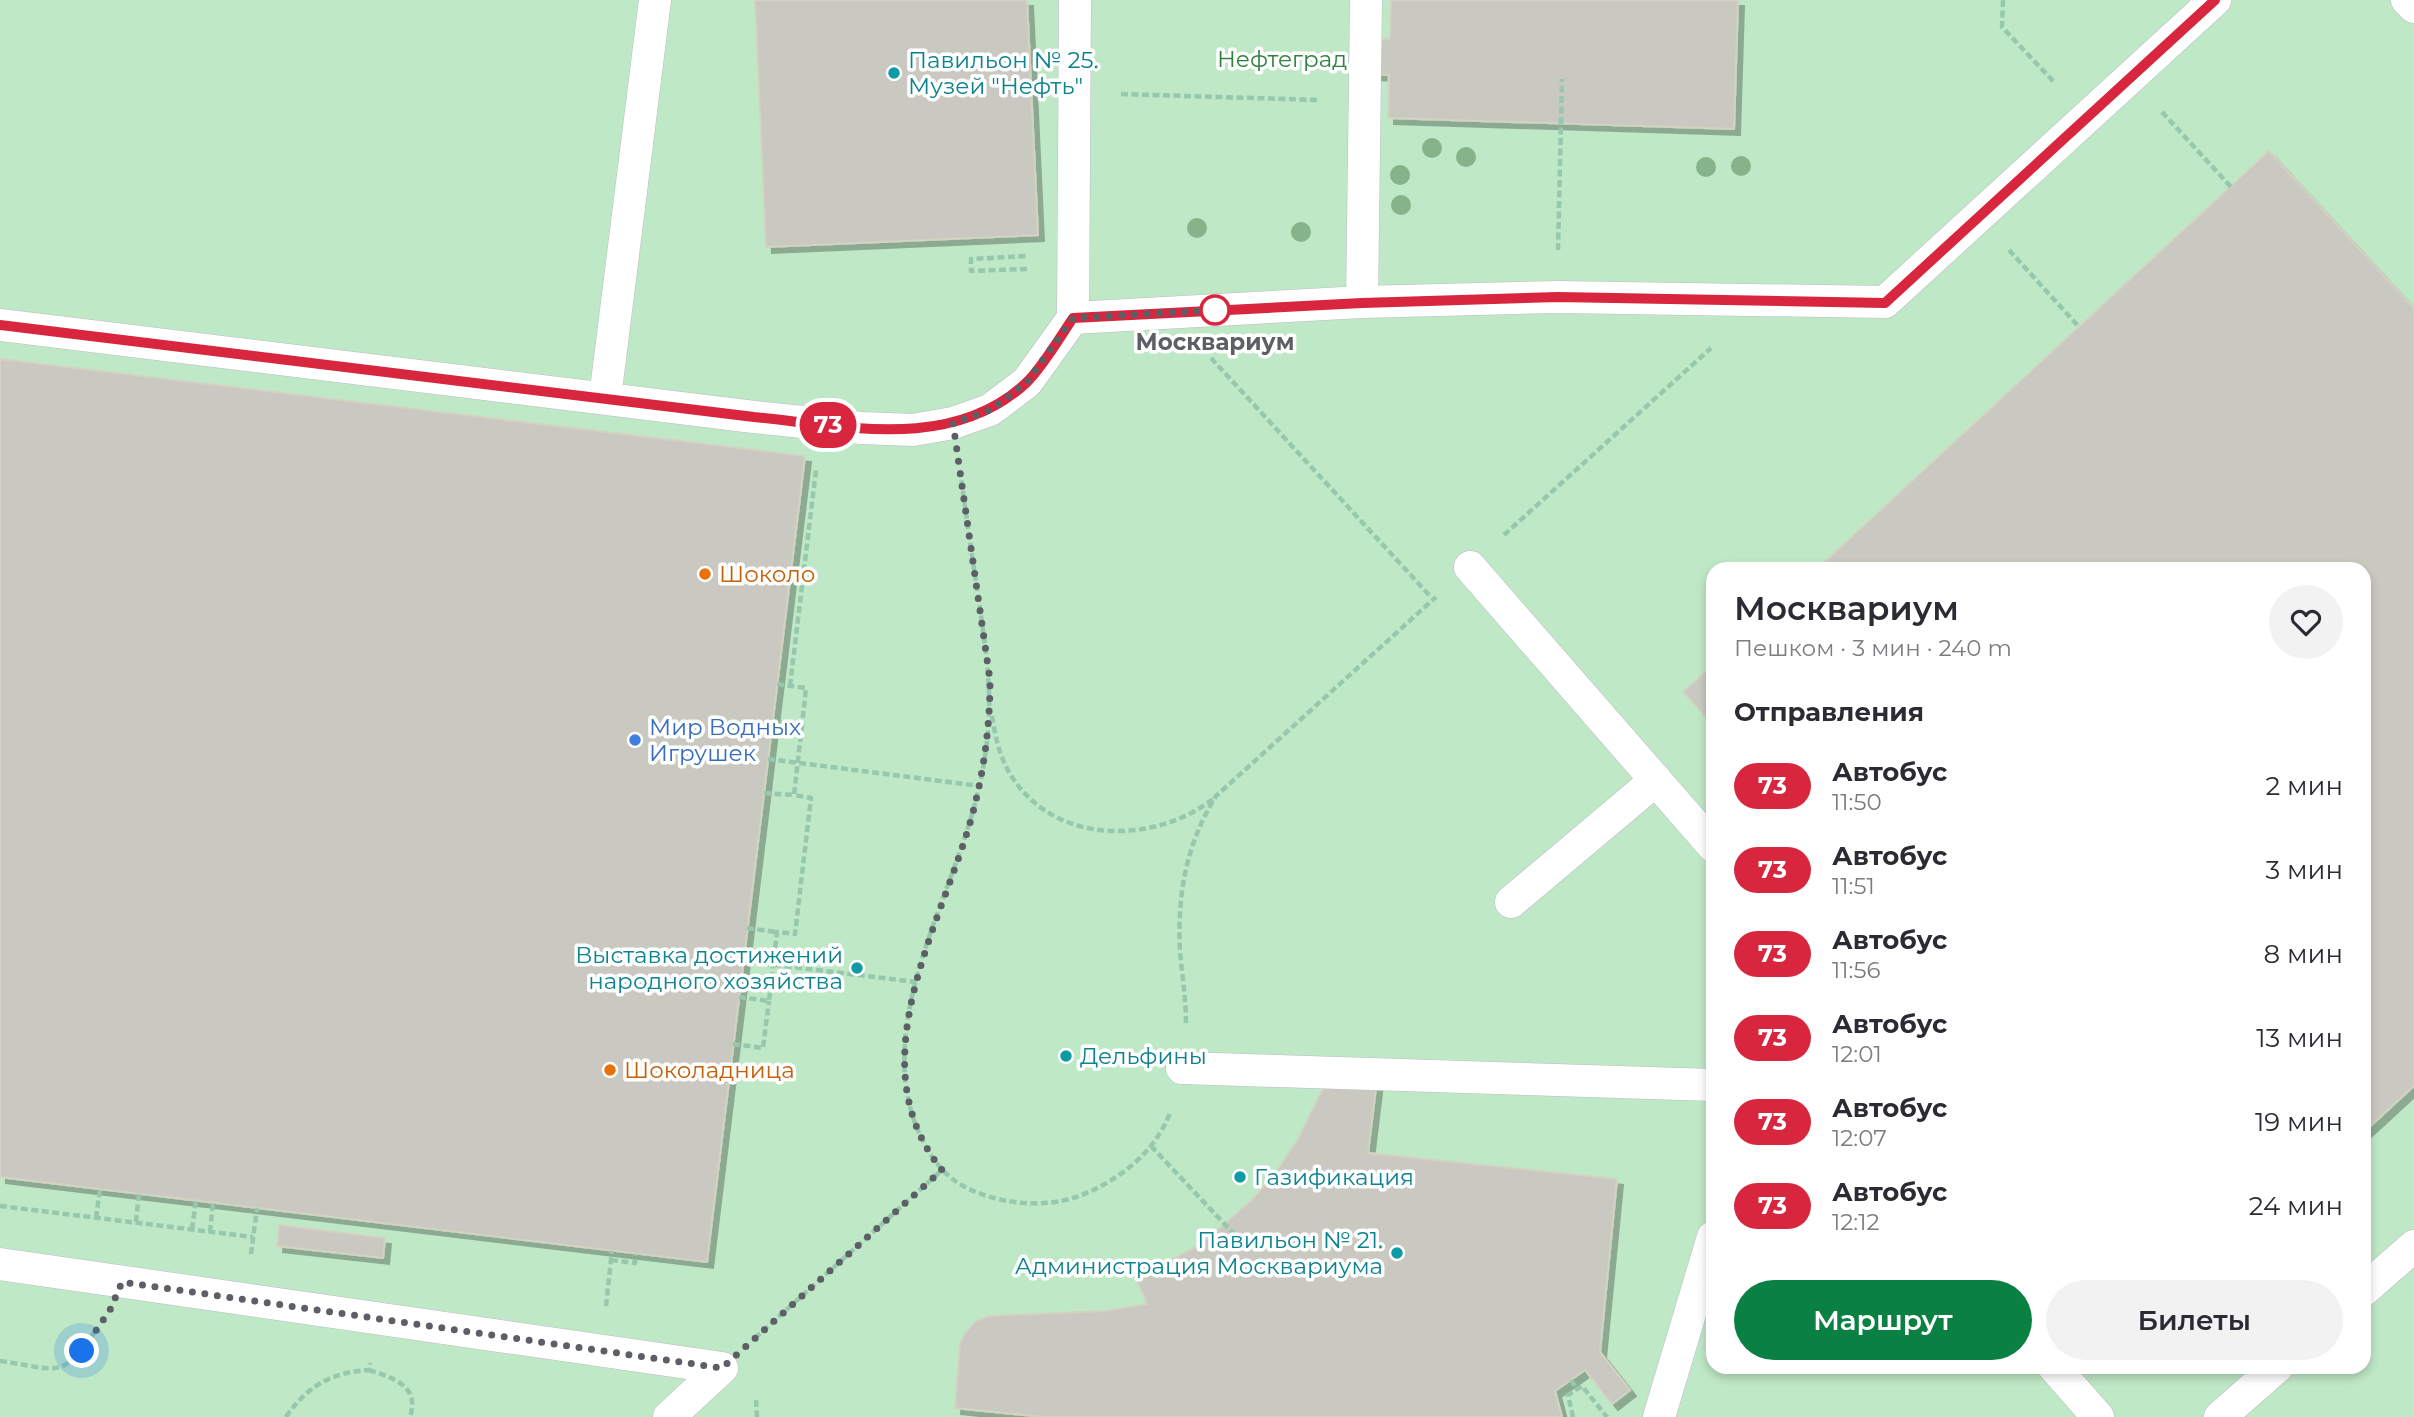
<!DOCTYPE html>
<html lang="ru">
<meta charset="utf-8">
<style>
body{margin:0;font-family:Montserrat,sans-serif;background:#f2f2f3;color:#2b2b33;height:100vh;display:flex;flex-direction:column;font-size:26px;white-space:nowrap}
*{box-sizing:border-box;margin:0}
p{font-size:23px;color:#7c7c81}
.icon{flex:none;width:38px;height:38px;fill:none;stroke:currentColor;stroke-width:2;stroke-linecap:round;stroke-linejoin:round}
.map{position:relative;flex:1;overflow:hidden}
.panel{position:absolute;left:1706px;top:562px;width:665px;height:812px;display:flex;flex-direction:column;background:#fff;border-radius:21px;box-shadow:0 4px 10px #0003}
.panel>*{flex:none}
.badge{padding:0 14px;border-radius:23px;font-size:24px;line-height:46px}
.you{position:absolute;width:35px;height:35px;margin:-18px;border:5px solid #fff;border-radius:50%;background:#1a73e8;box-shadow:0 0 0 10px #1a73e833}
.map>.badge{position:absolute;translate:-50% -50%;box-shadow:0 0 0 4px #fff}
h2{padding:0 28px;font-size:26px;line-height:63px}
.round{display:grid;place-items:center;flex:none;width:74px;height:74px;border-radius:37px;background:#f2f2f3}
.headline{display:flex;align-items:center;justify-content:space-between;height:119px;padding:0 28px}
h1{font-size:33px;font-weight:600;line-height:52px}
.action{display:flex;gap:14px;margin-top:auto;padding:14px 28px}
.action a{flex:1;height:80px;border-radius:42px;background:#0b8043;color:#fff;font-size:28px;font-weight:600;line-height:80px;text-align:center}
.action a+a{background:#f2f2f3;color:#2b2b33}
ul{padding:0;list-style:none}
li{display:flex;align-items:center;gap:21px;height:84px;padding:0 28px}
li div{flex:1}
li b{display:block;font-size:26px}
li em{font-style:normal}
li .badge{min-width:77px;font-weight:700;text-align:center}
.map>svg:first-child{display:block}
</style>
<div class="map">
<svg width="2414" height="1417" viewBox="0 0 2414 1417">
<defs>
<filter id="shadow"><feDropShadow dx="6" dy="6" stdDeviation="0" flood-color="#0004"/></filter>
</defs>
<rect width="100%" height="100%" fill="#efefe4"/>
<path fill="#bfe8c6" fill-rule="evenodd" d="M0,0H2414V1417H0ZM1713,569H2364V1367H1713Z"/>
<path fill="#cac9c1" stroke="#d4d2c2" stroke-width="2" filter="url(#shadow)" d="M755,0H1027L1038,235L766,247Z
M1391,0H1738L1734,129L1388,118L1389,75L1374,74L1375,39H1390Z
M2269,151L2414,308V1086L2364,1132V569H1817Z
M0,359L805,456L707,1262L0,1177Z
M1713,665V725L1683,692Z
M1330,1074L1377,1079L1368,1153L1617,1179L1600,1352L1630,1390L1612,1404L1585,1370L1555,1391L1562,1417H1044L955,1408L960,1344L965,1333L975,1322L988,1316L1106,1311L1147,1304L1135,1276L1166,1263L1201,1244L1252,1200L1276,1172L1298,1139Z
M279,1225L385,1238L383,1258L277,1246Z"/>
<g fill="none" stroke-linecap="round" stroke-linejoin="round">
<g stroke="#bcbdc4" stroke-width="33">
<path id="service" d="M2407,0L2414,7
M1362,302L1366,0
M1073,318L1362,302L1558,297L1885,302L2215,0
M0,325L754,417L862,428L913,430L953,423L990,410L1027,382L1073,318L1075,0
M605,398L655,0
M1470,567L1713,846
M1511,902L1656,780
M1182,1068L1713,1085
M0,1264L722,1368
M2364,1290L2414,1246
M2054,1367L2098,1417
M669,1417L722,1368
M1659,1417L1713,1237
M2220,1417L2277,1367"/>
</g>
<path stroke="#97c7ad" stroke-width="4.5" stroke-dasharray="7 3.5" stroke-linecap="butt" d="M2003,0L2002,27L2055,83
M1121,94L1318,100
M2162,112L2231,187
M1558,250L1562,79
M2009,250L2079,327
M1027,269L971,271V259L1027,256
M1211,358L1430,596
M960,470C966,514 972,557 979,601C985,645 992,688 988,733C985,762 979,792 970,821C941,917 873,1037 921,1137C931,1158 944,1176 965,1187C998,1204 1044,1209 1079,1196C1118,1181 1154,1154 1170,1113
M1504,535L1711,348
M777,684L806,688L802,725
M790,686L816,470
M992,716C995,735 999,755 1009,772C1051,845 1152,846 1213,799
M768,759L980,786
M764,793L794,795
M747,928L777,932
M743,961L916,982
M739,997L769,1001L777,932L795,934L811,798L794,795L802,725L772,721
M1186,1023C1186,999 1182,976 1180,952C1177,896 1186,844 1216,796L1436,597
M733,1044L763,1048L769,1001
M1151,1146L1248,1249
M0,1206L253,1237
M96,1218L100,1189
M136,1222L139,1194
M192,1229L196,1201
M210,1232L213,1203
M251,1254L257,1208
M611,1260L635,1263L636,1254
M606,1306L612,1251
M755,1338L942,1170
M0,1361C59,1369 61,1382 98,1327
M369,1370C394,1378 420,1386 410,1417
M1571,1380L1577,1390
M756,1400L757,1417
M286,1417C307,1386 332,1372 369,1370L370,1363
M1573,1417L1568,1395L1582,1386L1607,1417"/>
<use href="#service" stroke="#fff" stroke-width="32"/>
</g>
<g fill="#86b38a">
<circle cx="1432" cy="148" r="10"/>
<circle cx="1466" cy="157" r="10"/>
<circle cx="1741" cy="166" r="10"/>
<circle cx="1706" cy="167" r="10"/>
<circle cx="1400" cy="175" r="10"/>
<circle cx="1401" cy="205" r="10"/>
<circle cx="1197" cy="228" r="10"/>
<circle cx="1301" cy="232" r="10"/>
</g>
<g fill="none" stroke-linecap="round" stroke-linejoin="round">
<g stroke="#fff" stroke-width="16">
<path id="line" d="M0,325L754,417C845,426 952,452 1026,383C1042,368 1060,337 1073,318L1362,303L1558,297L1885,303L2215,0"/>
</g>
<use href="#line" stroke="#d7263d" stroke-width="10"/>
<path stroke="#5c5f66" stroke-width="7" stroke-dasharray="0 12.6" d="M82,1351L110,1310L122,1282L722,1368L942,1170C856,1063 941,927 972,816C984,771 990,726 990,680L953,423L990,410L1027,382L1073,318L1215,310"/>
</g>
<g fill="#0f9aa8" stroke="#fff" stroke-width="2.5">
<circle cx="894" cy="73" r="7"/>
<circle cx="857" cy="968" r="7"/>
<circle cx="1066" cy="1056" r="7"/>
<circle cx="1240" cy="1177" r="7"/>
<circle cx="1397" cy="1253" r="7"/>
</g>
<circle fill="#fff" stroke="#d7263d" stroke-width="3.5" cx="1215" cy="310" r="14"/>
<g fill="#e8710a" stroke="#fff" stroke-width="2.5">
<circle cx="705" cy="574" r="7"/>
<circle cx="610" cy="1070" r="7"/>
</g>
<circle fill="#3f7fe0" stroke="#fff" stroke-width="2.5" cx="635" cy="740" r="7"/>
<g text-anchor="middle" dominant-baseline="central" stroke-width="7" stroke-linejoin="round" paint-order="stroke">
<g font-size="23" fill="#308241" stroke="#fff">
<text x="1282" y="59">Нефтеград</text>
</g>
<g font-size="23" fill="#0d838f" stroke="#fff" text-anchor="start">
<text x="908" y="60">Павильон № 25.<tspan x="908" dy="26">Музей "Нефть"</tspan></text>
<text x="843" y="955" text-anchor="end">Выставка достижений<tspan x="843" dy="26">народного хозяйства</tspan></text>
<text x="1080" y="1056">Дельфины</text>
<text x="1254" y="1177">Газификация</text>
<text x="1383" y="1240" text-anchor="end">Павильон № 21.<tspan x="1383" dy="26">Администрация Москвариума</tspan></text>
</g>
<g font-size="23" font-weight="bold" fill="#5c5f66" stroke="#fff">
<text x="1215" y="342">Москвариум</text>
</g>
<g font-size="23" fill="#c56008" stroke="#fff" text-anchor="start">
<text x="719" y="574">Шоколо</text>
<text x="624" y="1070">Шоколадница</text>
</g>
<g font-size="23" fill="#366cbe" stroke="#fff" text-anchor="start">
<text x="649" y="727">Мир Водных<tspan x="649" dy="26">Игрушек</tspan></text>
</g>
</g>
</svg>
<div class="you" style="left:82px;top:1351px"></div>
<b class="badge" style="left:828px;top:425px;background:#d7263d;color:#fff">73</b>
<section class="panel">
<div class="headline"><div><h1>Москвариум</h1><p>Пешком · 3 мин · 240 m</p></div><a class="round"><svg class="icon" aria-label="heart" viewBox="0 0 24 24"><path d="M12 20l-8-8c-3-5 5-10 8-4 3-6 11-1 8 4z"/></svg></a></div>
<h2>Отправления</h2>
<ul>
<li><span class="badge" style="background:#d7263d;color:#fff">73</span><div><b>Автобус</b><p>11:50</p></div><em>2 мин</em></li>
<li><span class="badge" style="background:#d7263d;color:#fff">73</span><div><b>Автобус</b><p>11:51</p></div><em>3 мин</em></li>
<li><span class="badge" style="background:#d7263d;color:#fff">73</span><div><b>Автобус</b><p>11:56</p></div><em>8 мин</em></li>
<li><span class="badge" style="background:#d7263d;color:#fff">73</span><div><b>Автобус</b><p>12:01</p></div><em>13 мин</em></li>
<li><span class="badge" style="background:#d7263d;color:#fff">73</span><div><b>Автобус</b><p>12:07</p></div><em>19 мин</em></li>
<li><span class="badge" style="background:#d7263d;color:#fff">73</span><div><b>Автобус</b><p>12:12</p></div><em>24 мин</em></li>
</ul>
<div class="action"><a>Маршрут</a><a>Билеты</a></div>
</section>
</div>
